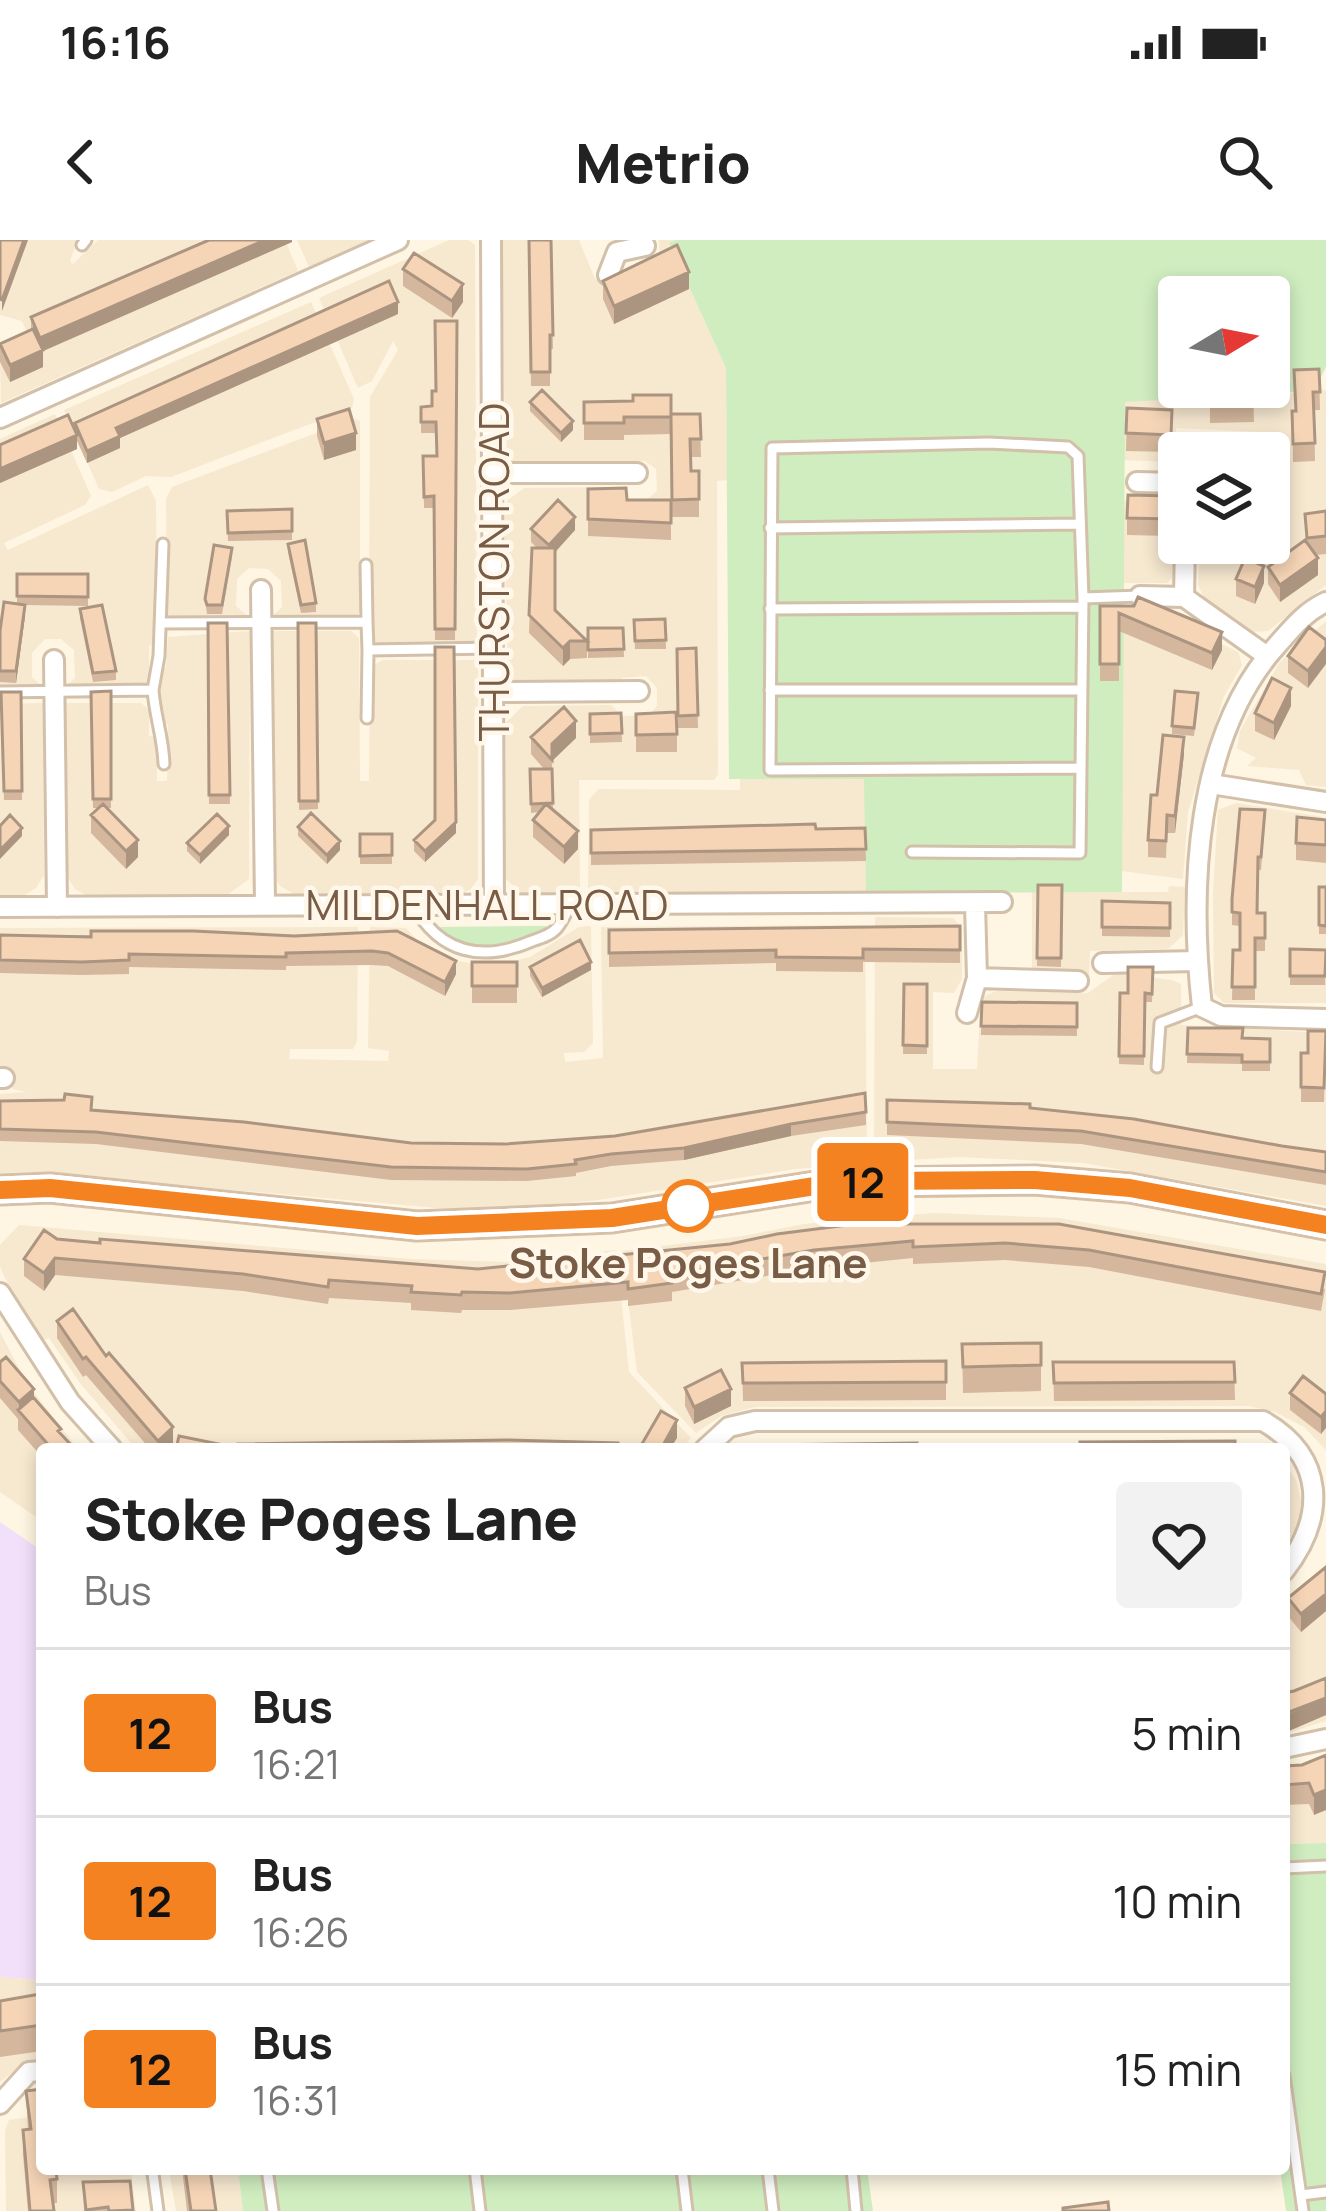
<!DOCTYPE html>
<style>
body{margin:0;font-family:Manrope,sans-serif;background:#f2f2f2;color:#222;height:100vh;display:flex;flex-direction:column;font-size:45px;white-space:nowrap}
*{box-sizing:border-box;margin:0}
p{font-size:39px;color:#767676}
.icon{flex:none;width:66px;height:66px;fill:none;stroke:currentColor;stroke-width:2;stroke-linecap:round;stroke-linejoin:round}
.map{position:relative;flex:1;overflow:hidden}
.sheet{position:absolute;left:36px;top:1203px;width:1254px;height:732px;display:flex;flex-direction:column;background:#fff;border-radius:12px;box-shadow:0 6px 18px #0003}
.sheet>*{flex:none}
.badge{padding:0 24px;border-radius:9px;font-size:42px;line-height:78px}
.needle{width:78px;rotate:80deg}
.fabs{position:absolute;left:1158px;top:36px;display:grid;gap:24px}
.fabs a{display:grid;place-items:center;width:132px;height:132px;border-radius:12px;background:#fff;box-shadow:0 6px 18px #0003;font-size:60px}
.map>.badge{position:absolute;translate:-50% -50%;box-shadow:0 0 0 6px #fff}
.round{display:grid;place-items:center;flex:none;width:126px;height:126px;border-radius:12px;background:#f2f2f2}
.summary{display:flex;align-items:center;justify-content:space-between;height:204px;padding:0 48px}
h1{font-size:57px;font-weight:800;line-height:90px}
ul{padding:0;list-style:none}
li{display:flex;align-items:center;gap:36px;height:168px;padding:0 48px;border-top:3px solid #e0e0e0}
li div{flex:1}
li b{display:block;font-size:45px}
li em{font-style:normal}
li .badge{min-width:132px;font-weight:700;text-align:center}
.status{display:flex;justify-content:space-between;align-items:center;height:84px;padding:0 60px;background:#fff;direction:ltr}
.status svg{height:33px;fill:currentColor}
header{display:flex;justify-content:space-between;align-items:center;height:156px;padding:0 48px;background:#fff;font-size:54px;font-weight:800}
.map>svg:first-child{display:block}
</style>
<div class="status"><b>16:16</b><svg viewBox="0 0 49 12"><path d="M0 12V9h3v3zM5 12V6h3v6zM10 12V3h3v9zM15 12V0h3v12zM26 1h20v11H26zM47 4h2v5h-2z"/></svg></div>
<header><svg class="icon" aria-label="back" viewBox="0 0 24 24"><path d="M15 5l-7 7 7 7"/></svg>Metrio<svg class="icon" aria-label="search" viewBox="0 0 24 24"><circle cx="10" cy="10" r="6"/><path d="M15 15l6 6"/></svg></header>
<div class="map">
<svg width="1326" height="1971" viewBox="0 0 1326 1971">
<rect width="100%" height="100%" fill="#fef5e2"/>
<path fill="#f7e8d0" d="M0,0H85L74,10L70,21L73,24L98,0H285L298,31L1,163L0,116L29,97L22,81L0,75Z
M297,0H369L309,27Z
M449,0H468L475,5L477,412L377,413L369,404L370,157L398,110L393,101L372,141L358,148L319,58Z
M502,0H579L595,39L619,44L660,25L659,0H676L669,4L726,128L727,240L717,241L718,534L714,540H579L580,654L521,653L505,638V483L523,466L611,465L622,476L649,475L657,466V448L646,436L622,438L611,450H524L508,437L504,269L508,260L524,248L610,247L619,261H645L657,251L656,229L645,221L619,222L608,233L512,226L505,215Z
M311,62L354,159L352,168L171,237L146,236L112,252L99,249L64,170Z
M1316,146L1326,151V345L1268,391L1251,392L1205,360L1198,345L1199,308L1213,307L1214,303H1269V213H1261V192L1176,188L1175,222L1123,220L1125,161L1282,155L1313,151Z
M55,174L91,256L85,265L4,303L8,310L148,245L156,261L157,404L149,406V447L142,454L64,456V448L75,438L74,410L61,399H45L32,413V437L43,447V455L0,456V199Z
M354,179L360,181V372L351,382L271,384V377L282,367L281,341L268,329L249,328L237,339L236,366L250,378V382H173L167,376L166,259L172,247Z
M1123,261L1178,263L1176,334L1167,343H1121Z
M1121,365L1151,371L1238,412L1242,425L1224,456L1188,572L1183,639L1121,631Z
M1326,381V547L1306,545L1299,530L1247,526L1256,518L1237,508L1240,491L1280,422Z
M250,391L249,639L226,656H87L75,649L63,629V463H141L149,470V496L157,497V541H167L168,485L158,477L157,443L166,426L168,397Z
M272,391H351L359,398L360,541H369L370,427L383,420H478V639L471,649L461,654L296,655L280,646L272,632Z
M43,463L44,635L36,648L23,656L0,657V464Z
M740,539H865L866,653L588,654L589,560L598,549L740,550Z
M1236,563L1322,577L1326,583V763H1224L1214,753L1213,652L1218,570Z
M1169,646L1185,647L1183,695L1168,709L1090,711L1089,736L1032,737V652H1168Z
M875,677L953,678L962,688V739L954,753L933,752V829H977L981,758L996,751L1088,753L1116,733L1172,740L1181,744V785L1326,793V966L1083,923L960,917L874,922Z
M865,685L867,917L862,924L795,929L598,960L503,969L437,968L29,932L0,933V854L26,852L12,849L11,836L0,835V688L358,687L357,801L353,809H290L289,819L388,821L389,811L368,808L370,687L406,688L425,709L442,718L491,727L530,717L579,687L591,686L593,803L584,812L564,813L565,822L603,818L601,687Z
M934,973L1059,978L1326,1024V1210L1304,1187L1275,1172L1248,1166L755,1167L721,1176L696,1193L637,1132L622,1011L743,996L805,984Z
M19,985L410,1019L506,1022L616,1010L629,1132L691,1198L681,1209H136L80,1143L49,1098L43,1100L4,1036L0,1026V1005Z
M0,1092L26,1142L78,1209H42V1281L0,1252Z
M1284,1222L1296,1240L1301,1259L1299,1287L1290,1304H1284Z
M1326,1327V1481L1284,1494V1364L1308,1349Z
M1326,1525V1603L1284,1604V1536Z
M0,1737L42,1740V1823L14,1831L0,1842Z
M42,1875V1929H159L131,1933L136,1971H6L5,1891L9,1880Z
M169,1929H238L243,1971H176Z"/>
<path fill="#f2dffa" d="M0,1282L42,1311V1740L0,1737Z"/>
<path fill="#cfedbf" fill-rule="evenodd" d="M676,0H1326V127L1314,151L1125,162L1122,652L866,653L864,539H729L726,128L669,3ZM1179,57H1269V147H1179Z
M546,686L547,691C504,707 483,715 440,695L439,687Z
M1326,1603V1971H1286L1280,1929H1284V1604Z
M238,1929H867L873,1971H243Z"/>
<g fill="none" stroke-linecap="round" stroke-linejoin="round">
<g stroke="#d2c0aa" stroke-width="15">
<path id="lane" d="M82,5L86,0
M770,288L1079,284
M366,325L367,382
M770,369L1083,367
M160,383L367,382L368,410L494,408
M153,450C155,477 163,496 164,524
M770,450H1081
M0,452L153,450L159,416L163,304
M367,478L368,410
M1079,528L770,530L772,208L989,203L1068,207L1078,216L1083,358
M912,612L1080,613L1083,358L1140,356
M413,665C440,713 481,723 532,701C541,698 551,695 557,688C563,681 567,671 571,664
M1157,827L1160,783L1202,767
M1284,1628L1326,1626
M1284,1835L1303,1971
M267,1929L273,1971
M475,1929L480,1971
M682,1929L687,1971
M768,1929L773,1971
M852,1929L856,1971
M153,1934L158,1971
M1301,1955L1326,1952"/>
</g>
<g stroke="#d2c0aa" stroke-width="24">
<path id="street" d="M491,0L494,665
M608,35L617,12L645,6
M0,178L398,0
M493,233H637
M1137,242L1179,243
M261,350L265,663
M1140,356L1184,357L1267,416
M1184,357L1185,303
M1326,362C1305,372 1293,387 1278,404C1194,496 1189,650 1202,767L1221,776L1326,779
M54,420L57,667
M495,452L639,451
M1211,544L1326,562
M975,664L977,738
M0,667L1002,662
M1103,723L1197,721
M967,773L977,738L1078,741
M0,838H4
M0,1053L70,1162L112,1209
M705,1209L729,1187L755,1181H1263C1326,1217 1326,1277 1284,1331
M1284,1508L1326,1499
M0,1864L29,1832L42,1831"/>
</g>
<g stroke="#d6c0a7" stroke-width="33">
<path id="secondary" d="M0,950L50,948L417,986L612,978L815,946L872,942L1035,940L1130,948L1326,985"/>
</g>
<use href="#lane" stroke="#fff" stroke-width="9"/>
<use href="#street" stroke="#fff" stroke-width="18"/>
<use href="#secondary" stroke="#fff" stroke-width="27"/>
</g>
<path fill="#d4b79d" d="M292,0V2L43,111V127L10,142L0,122V104L31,90V77Z
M529,0H551L553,109H550V146H531Z
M403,29L463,62L452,78L403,46Z
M603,41L689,49L614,84L603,59Z
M398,74L120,198V208L87,223L77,201V209L0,243V205L75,190V183Z
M457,81L455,400H435L434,268H424L423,216H437L436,193H421V167L432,166Z
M1319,129L1320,170H1314L1315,221L1293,222L1292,171H1295Z
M1210,147H1253L1254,182L1210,183Z
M530,162L573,190L561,202L530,171Z
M584,162L671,174H700L701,217H690L691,231H699V277H672L671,194L624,195V200H584Z
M1127,168L1172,170L1171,212L1126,211Z
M317,179L356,210L324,220L317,196Z
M588,249L627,260H671V300L588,296Z
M1172,256L1171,296L1127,295V278Z
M292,269V300L228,301L227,271Z
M1326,271V314L1316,315L1318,335L1280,362L1268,344V327L1306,301L1305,274Z
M531,289L575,290L555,312V370L587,401V418L570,419L563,426L529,393L532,308H537L531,302Z
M288,304L316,363V372L301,373L288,312Z
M232,317L222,374H207L205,359Z
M17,334H88V366L24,365L25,376L16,443L0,442V391L17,364Z
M1236,339L1264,343L1255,364L1236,356Z
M1100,366L1222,410L1212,430L1119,391V441H1100Z
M80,369L116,431V440L93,442L80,378Z
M665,379L666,409H635L634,380Z
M208,383H227L230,564H209Z
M298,383H316L318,569L299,570Z
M588,388H623L624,417L588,418Z
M1326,400L1308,448L1288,433V416Z
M696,408L698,488H678L677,409Z
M111,451V568H107L138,617L126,629L91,593V575L98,568H93L91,452Z
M1,452H21L22,560H4Z
M1198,462L1194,496L1172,494V486Z
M1291,466L1274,500L1255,491V473Z
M621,473L622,502L590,503V474Z
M636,474L677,494V512H636Z
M531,497L576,498L552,521L553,570L578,609L564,624L533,597V580L539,572L531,573L530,529H544L531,514Z
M1184,514L1175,593H1167L1166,618L1148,617V600L1157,555Z
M1326,580V623L1296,620V603Z
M1265,583L1261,630H1258L1257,673H1265V711H1255V760H1232L1233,710H1240V686L1232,685V659Z
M298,587L340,610L327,624L298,596Z
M865,588L866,621L591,625V590Z
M456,593L425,622L414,611V600Z
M360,594H392V624H360Z
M229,595L200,624L187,611V603Z
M1038,645H1062L1061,727L1037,726Z
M1319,647H1326V694H1319Z
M1102,661L1170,663V697L1102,696Z
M960,686V723L863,722V732L776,731V723L609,727V690Z
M397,691L456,734L445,756L388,726L372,725L286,726V730L129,727V734L82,735L0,733V695L294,696Z
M1290,709L1326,710L1325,745H1290Z
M472,722H517V763H472Z
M530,727L591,730L542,757L530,736Z
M1153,727L1152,762H1145L1144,825L1119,824L1120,753H1128Z
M904,744H927V814H903Z
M982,762L1077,763V796L981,795Z
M1188,788L1242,798L1270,799V831H1242V824L1187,823Z
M1326,791L1324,862H1301V813H1308Z
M64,860L92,870L411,903L505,904L615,896L866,872V885L791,896L684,920L611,926L576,933V936L527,941L391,940L96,904L0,901V861Z
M887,860L1030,868L1326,912V945L1081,904L887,895Z
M903,984H1059L1325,1049L1321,1071L1089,1027L1005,1020L913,1024V1018L814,1028L672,1052V1061L628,1066V1060L510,1070H462L461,1073L411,1070V1063L329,1058L328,1064L243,1051L55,1035L44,1051L24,1036V1019L57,999L478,1029L730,1004Z
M57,1081L106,1116L173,1205L168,1209H150L86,1135L83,1137L57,1098Z
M1041,1103V1151L963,1153L962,1104Z
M946,1121V1160L743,1161L742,1123Z
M0,1122L34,1157L61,1194L75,1209H42V1217L18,1190V1179L0,1158Z
M1053,1122H1234L1235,1160L1054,1161Z
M685,1148L731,1166L694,1184L685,1166Z
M1290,1153L1326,1154L1321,1194L1290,1170Z
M1326,1327V1371L1301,1392L1288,1376V1358Z
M1326,1438V1475L1284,1492V1453L1294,1451Z
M1326,1515L1314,1575L1309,1564L1284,1565V1526L1302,1525Z
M0,1761L42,1770V1811L0,1817Z
M26,1851L57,1939V1963H53L54,1971H28L23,1914V1890H28Z
M182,1929H210L216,1971H187Z
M130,1941L133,1971H84L83,1942Z"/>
<path fill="#ac9580" d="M24,0H28L2,71V60Z
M265,0H292V2L43,111V127L10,142V125L40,111V98Z
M689,32V49L614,84V66Z
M463,44V62L452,78V61Z
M398,62V74L120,198V208L87,223V211L116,188Z
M573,181V190L561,202V193Z
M356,193V210L324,220V203Z
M77,195V209L0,243V229Z
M575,277V290L549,319V305Z
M1318,318V335L1280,362V345Z
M1264,326V343L1255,364V347Z
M25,365V376L16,443V431Z
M1222,392V410L1212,430V413Z
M570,401V419L563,426V408Z
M1326,407V424L1308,448V431Z
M1291,448V466L1274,500V483Z
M576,481V498L552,521V504Z
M1184,497V514L1175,593V576Z
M456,582V593L425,622V611Z
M229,586V595L200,624V615Z
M22,588V596L0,619V610Z
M578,591V609L564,624V607Z
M138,600V617L126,629V611Z
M340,601V610L327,624V615Z
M456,721V734L445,756V742Z
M591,722V730L542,757V748Z
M791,884V896L684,920V908Z
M55,1018V1035L44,1051V1033Z
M34,1149V1166L19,1171V1162Z
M731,1149V1166L694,1184V1167Z
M1326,1171V1188L1321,1194V1177Z
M677,1180V1198L670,1209H661Z
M173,1187V1205L168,1209H158V1201Z
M1326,1354V1371L1301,1392V1374Z
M1326,1458V1475L1289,1491V1474Z
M1326,1550V1570L1314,1575V1555Z"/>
<path fill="#f6d5b7" stroke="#ac9580" stroke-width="3" d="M24,0L2,60L0,59V0Z
M209,0H265L40,98L31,77Z
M529,0H551L553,95H550V132H531Z
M677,5L689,32L614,66L603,41Z
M414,13L463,44L452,61L403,29Z
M389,41L398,62L116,188L120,196L87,211L75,183Z
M435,81H457L455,389H435L434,256L424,257L423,216H437L436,182H421V167L432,166V151H436Z
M33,89L43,110L10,125L0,104Z
M1319,129L1320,152H1313L1315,203L1293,204L1292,171H1296L1294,130Z
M1210,147H1253L1254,165H1210Z
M542,150L573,181L561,193L530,162Z
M633,155H671V174H700L701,199H690L691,231H699V259L672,260L671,177H624V183H584V162L633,161Z
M1127,168L1172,170L1171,195L1126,193Z
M349,169L356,193L324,203L317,179Z
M68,175L77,195L0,229V205Z
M626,248L627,260H671V283L588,279V249Z
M1128,255L1172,256L1171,279L1127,278Z
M558,260L575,277L549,305L531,289Z
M292,269V291L228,293L227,271Z
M1326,271V296L1307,298L1305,274Z
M305,300L316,363L301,365L288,304Z
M1305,300L1318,318L1280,345L1268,327Z
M214,305L232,308L222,365H207L205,359Z
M532,308H555V370L587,401H570L563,408L529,375Z
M1245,318L1264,326L1255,347L1236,339Z
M17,334H88V357L17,356Z
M1138,357L1222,392L1212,413L1119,373V424H1100V366H1134Z
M4,362L25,365L16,431H0V391Z
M102,365L116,431L93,433L80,369Z
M665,379L666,400L635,401L634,380Z
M208,383H227L230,555H209Z
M298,383H316L318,561H299Z
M1309,387L1326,400V407L1308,431L1288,416Z
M588,388H623L624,409L588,410Z
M435,407H454L456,582L425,611L414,600L435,580Z
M696,408L698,475L678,476L677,409Z
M1272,438L1291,448L1274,483L1255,473Z
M111,451V559H93L91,452Z
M1175,451L1198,453L1194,488L1172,486Z
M1,452H21L22,551H4Z
M564,467L576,481L552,504V520L531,497Z
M676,472L677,494L636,495V474Z
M621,473L622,493L590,494V474Z
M1163,495L1184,497L1175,576L1167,575L1166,601L1148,600L1151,555H1157Z
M530,529H552L553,563L531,564Z
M103,564L138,600L126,611L91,575Z
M546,564L578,591L564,607L533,580Z
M1240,569L1265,570L1261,617H1258L1257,673H1265V698H1255V747H1232L1233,710H1240V673L1232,672V659Z
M311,573L340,601L327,615L298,587Z
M217,574L229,586L200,615L187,603Z
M10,575L22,588L0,610V586Z
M1297,577L1326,580V605L1296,603Z
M815,584L816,589L865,588L866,609L591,613V590Z
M360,594H392V615L360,616Z
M1038,645H1062L1061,718H1037Z
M1319,647H1326V686L1319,685Z
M1102,661L1170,663V688L1102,687Z
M960,686V710L863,709V718L776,717V710L609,713V690Z
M91,691H193L294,696L397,691L456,721L445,742L388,713L372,711L286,713V717L129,714V720L82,722L0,720V695L91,697Z
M580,700L591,722L542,748L530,727Z
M1290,709L1326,710L1325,736H1290Z
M472,722H517V746H472Z
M1128,727H1153L1152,754L1145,753L1144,816H1119L1120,753H1128Z
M904,744H927V806L903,805Z
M982,762L1077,763V787L981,786Z
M1188,788H1243L1242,798L1270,799V822H1242V815L1187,814Z
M1308,791H1326L1324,848L1301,847V813H1308Z
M865,853L866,872L791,884L684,908L611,914L575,920L576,924L527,929L391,927L96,892L0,889V861L64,860L65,854L92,857L91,870L244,882L411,903L505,904L615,896Z
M887,860L1030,864V868L1134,879L1282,906L1326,912V932L1081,891L887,882Z
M903,978V984H1059L1325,1032L1321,1054L1089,1010L1005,1003L913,1007V1001L814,1010L671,1035L672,1043L628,1049V1042L510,1053L462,1052L461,1055L411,1052L412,1046L329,1040L328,1047L243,1034L55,1018L44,1033L24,1019L44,990L57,999L100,1003V999L478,1029L730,1004L777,994Z
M73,1069L106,1116L109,1113L173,1187L158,1201L86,1117L83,1119L57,1081Z
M1041,1103V1125L963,1127L962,1104Z
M6,1117L34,1149L19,1162L0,1141V1122Z
M946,1121V1142L743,1143L742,1123Z
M1053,1122H1234L1235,1142L1054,1143Z
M721,1130L731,1149L694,1167L685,1148Z
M1303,1136L1326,1154V1171L1321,1177L1290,1153Z
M33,1157L61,1189L58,1191L75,1209H52L18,1170Z
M661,1171L677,1180L661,1209H639Z
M179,1196L238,1208V1204L509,1200L618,1203L619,1209H176Z
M1235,1201V1209H1080V1202Z
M917,1203V1209H762V1205Z
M1326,1327V1354L1301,1374L1288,1358Z
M1326,1438V1458L1284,1474V1453L1294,1451Z
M1326,1515V1550L1314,1555L1309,1543L1284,1545V1526L1302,1525Z
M40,1754L42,1785L0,1791V1761Z
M42,1849V1929H56L57,1939L50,1940L54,1971H30L23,1890L31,1889L26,1851Z
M185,1929H210L216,1971H191Z
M130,1941L133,1970L109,1971L108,1967L86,1970L83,1942Z
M1108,1962L1109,1971H1063V1968Z"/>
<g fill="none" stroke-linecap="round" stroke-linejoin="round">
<g stroke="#fff" stroke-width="27">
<path id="line" d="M0,950L50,948L417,986L612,978L815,946L872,941L1035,940L1130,948L1326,985"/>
</g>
<use href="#line" stroke="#f58220" stroke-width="18"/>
</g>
<circle fill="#fff" stroke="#f58220" stroke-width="6" cx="688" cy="966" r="24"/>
<g text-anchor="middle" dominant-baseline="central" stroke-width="9" stroke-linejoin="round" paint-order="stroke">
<g font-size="42" fill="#785c46" stroke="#fff8ea">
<text transform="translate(493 332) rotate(-90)">THURSTON ROAD</text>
<text x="487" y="664">MILDENHALL ROAD</text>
</g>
<g font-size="42" font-weight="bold" fill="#785c46" stroke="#fff8ea">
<text x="688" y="1022">Stoke Poges Lane</text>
</g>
</g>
</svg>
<div class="fabs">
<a><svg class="needle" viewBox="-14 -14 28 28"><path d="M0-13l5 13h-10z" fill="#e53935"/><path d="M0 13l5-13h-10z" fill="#767676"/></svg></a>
<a><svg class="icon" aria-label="layers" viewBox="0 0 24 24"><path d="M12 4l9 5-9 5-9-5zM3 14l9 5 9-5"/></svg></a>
</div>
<b class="badge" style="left:863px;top:942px;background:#f58220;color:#111">12</b>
<section class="sheet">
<div class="summary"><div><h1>Stoke Poges Lane</h1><p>Bus</p></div><a class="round"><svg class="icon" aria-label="heart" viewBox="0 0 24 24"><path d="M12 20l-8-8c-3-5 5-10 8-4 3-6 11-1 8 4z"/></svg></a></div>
<ul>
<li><span class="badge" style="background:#f58220;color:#111">12</span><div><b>Bus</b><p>16:21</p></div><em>5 min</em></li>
<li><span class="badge" style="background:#f58220;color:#111">12</span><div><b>Bus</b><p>16:26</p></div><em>10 min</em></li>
<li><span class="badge" style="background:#f58220;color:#111">12</span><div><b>Bus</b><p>16:31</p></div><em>15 min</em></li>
</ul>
</section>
</div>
